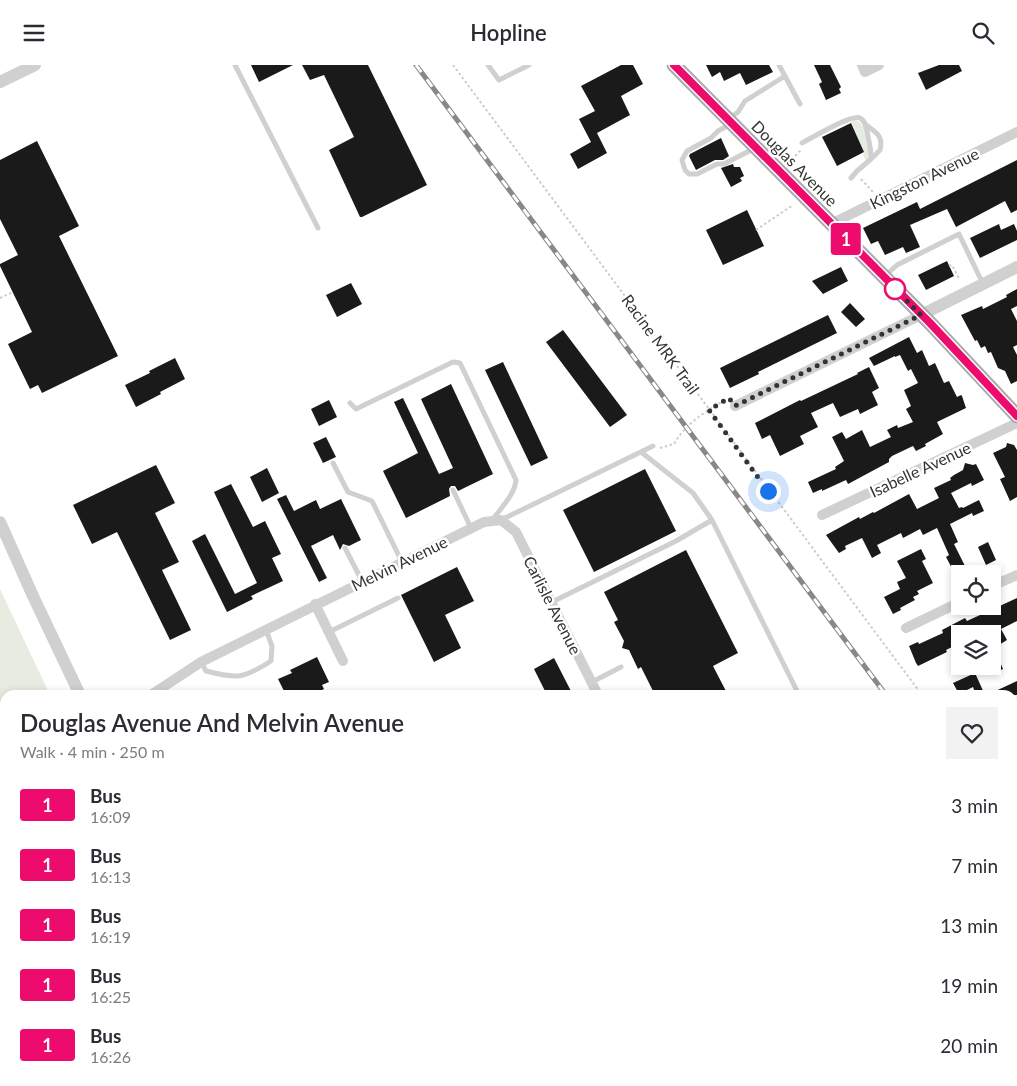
<!DOCTYPE html>
<meta charset="utf-8">
<style>
body{margin:0;font-family:Lato,sans-serif;background:#f2f2f3;color:#2b2b33;height:100vh;display:flex;flex-direction:column;font-size:19px;white-space:nowrap}
*{box-sizing:border-box;margin:0}
p{font-size:16px;color:#7c7c81}
.icon{flex:none;width:28px;height:28px;fill:none;stroke:currentColor;stroke-width:2;stroke-linecap:round;stroke-linejoin:round}
.map{position:relative;flex:1;overflow:hidden}
.panel{position:absolute;left:0px;top:625px;width:1018px;height:396px;display:flex;flex-direction:column;background:#fff;border-radius:15px 15px 0 0;box-shadow:0 2px 8px #0003}
.panel>*{flex:none}
.badge{padding:0 10px;border-radius:4px;font-size:18px;line-height:32px}
.buttons{position:absolute;left:951px;top:500px;display:grid;gap:10px}
.buttons a{display:grid;place-items:center;width:50px;height:50px;border-radius:0px;background:#fff;box-shadow:0 2px 8px #0003;font-size:25px}
.you{position:absolute;width:25px;height:25px;margin:-12px;border:4px solid #fff;border-radius:50%;background:#1a73e8;box-shadow:0 0 0 8px #1a73e833}
.map>.badge{position:absolute;translate:-50% -50%;box-shadow:0 0 0 2px #fff}
.round{display:grid;place-items:center;flex:none;width:52px;height:52px;border-radius:0px;background:#f2f2f3}
.head{display:flex;align-items:center;justify-content:space-between;height:85px;padding:0 20px}
h1{font-size:24px;font-weight:600;line-height:38px}
ul{padding:0;list-style:none}
li{display:flex;align-items:center;gap:15px;height:60px;padding:0 20px}
li div{flex:1}
li b{display:block;font-size:19px}
li em{font-style:normal}
li .badge{min-width:55px;font-weight:700;text-align:center}
header{display:flex;justify-content:space-between;align-items:center;height:65px;padding:0 20px;background:#fff;font-size:22px;font-weight:600}
.map>svg:first-child{display:block}
</style>
<header><svg class="icon" aria-label="menu" viewBox="0 0 24 24"><path d="M4 6h16M4 12h16M4 18h16"/></svg>Hopline<svg class="icon" aria-label="search" viewBox="0 0 24 24"><circle cx="10" cy="10" r="6"/><path d="M15 15l6 6"/></svg></header>
<div class="map">
<svg width="1017" height="1021" viewBox="0 0 1017 1021">
<rect width="100%" height="100%" fill="#fff"/>
<path fill="#e6ecdf" d="M855,55C868,58 870,85 867,96L863,91L864,87L851,57Z
M0,524L50,630H5V694L0,697Z
M1012,824L1017,830V942L1013,950Z
M1013,963L1017,972V1021H947L945,1016H1012Z
M590,1016H916L906,1021H592Z"/>
<path fill="#1a1a1a" d="M251,0H293L259,17Z
M302,0H368L427,120L362,152H360L329,85L354,72L324,10L310,15Z
M621,0H633L643,19L621,31L630,50L597,68L607,88L578,104L570,89L591,77L579,54L595,46L581,21Z
M706,0H769L773,7L746,20L740,8L724,16L720,7L712,12Z
M814,0H830L841,22L839,24L841,28L826,35L819,19L822,17Z
M939,0H959L962,6L926,25L918,8Z
M851,58L864,87L837,101L822,72Z
M721,73L729,91L723,95H715L696,105L689,91L690,89Z
M37,76L79,161L59,171L118,291L42,328L38,320L30,324L8,279L32,267L0,201V199L18,190L0,154V95Z
M1017,95V145L1011,148L1005,136L956,162L947,144L910,160L920,182L906,188L903,182L885,190L878,176L871,179L863,163L917,137L920,144Z
M733,99L734,102H740L744,111L740,113L742,116L731,122L721,103Z
M747,145L764,181L723,200L706,165Z
M999,159L1001,165L1014,159L1017,166V175L980,193L970,173Z
M947,196L954,211L926,225L918,210Z
M841,202L848,216L823,229L812,216Z
M351,218L362,239L337,252L326,230Z
M1017,224V241L1011,244L1017,256V280L1013,282L1017,290V316L1011,319L1005,306L998,303L991,287L988,288L985,281L981,283L977,275L975,276L961,250L982,241L983,244L1007,232L1006,230Z
M850,238L865,254L856,262L841,247Z
M828,250L837,268L758,307L759,309L730,323L720,303Z
M563,265L627,350L610,362L546,277Z
M909,272L917,288L922,285L929,301L935,298L944,318L949,316L957,332L961,330L962,331L966,343L937,357L943,369L925,379L926,381L916,386L913,381L892,391L889,394V397L848,419L846,415L822,426V424L813,428L808,417L836,404L835,402L844,396L832,372L842,367L846,374L862,365L870,382L891,372L887,365L897,360L898,363L913,357L906,344L911,341L904,325L918,318L911,304L908,306L900,290L895,292V291L874,301L869,293Z
M175,293L185,314L160,327L161,329L136,342L125,320L150,308L149,306Z
M503,297L548,393L531,401L485,305Z
M869,302L879,323L872,327L878,340L860,349L858,344L840,352L833,338L811,348L818,362L800,371L804,379L780,391L770,370L762,374L755,358L800,335L801,336L858,309L857,308Z
M451,319L493,409L458,426L455,421H451L449,424L450,431L406,453L383,406L418,388L394,337L403,333L439,409L453,403L421,334Z
M329,335L337,352L319,361L311,344Z
M326,372L336,392L323,398L313,378Z
M1007,378L1014,380L1017,385V432L1010,436L1000,414L1005,412L993,388L1006,382Z
M965,398L973,400L976,399L984,415L972,421L971,418L951,428L959,443L962,442L963,443L979,435L984,446L973,451L972,448L950,459L958,477L954,479L968,507L960,509V511L957,513L946,492L949,490L937,463L923,470L920,464L903,473L901,468L877,480L881,488L872,493L862,473L845,481L846,484L839,488L826,470L859,452L860,454L873,447L874,448L909,429L917,444L939,433L934,423L951,415L950,413L954,410L963,405Z
M156,400L175,438L155,448L179,497L162,505L191,565L170,575L117,467L92,479L73,440Z
M267,403L279,428L262,437L250,412Z
M645,404L676,466L594,507L563,445Z
M231,419L253,462L265,456L281,489L272,493L283,516L251,531L253,534L227,547L192,476L205,469L235,529L257,518L214,427Z
M286,430L294,446L316,435L320,444L341,434L361,475L349,481L343,479L340,485L333,470L311,481L327,513L319,517L277,434Z
M988,477L996,495L986,500L978,482Z
M921,484L926,494L922,496L933,518L917,526L919,529L913,532L915,535L900,543L901,545L893,549L884,532L900,524L897,517L906,513L897,496Z
M686,485L738,588L713,601L728,630H655L641,602L638,604L629,585L622,583L624,576L614,557L618,555L604,527Z
M457,502L474,536L445,550L461,583L434,597L401,530Z
M1017,533V556L1001,564L1007,575L994,583L1003,604L992,609V569H960V575L955,578L956,580L946,585L947,587L918,601L916,598L909,581L918,577L919,579L943,568L942,565L965,553L967,556Z
M317,592L329,617L322,620L324,624L312,630H286L278,614L292,608L290,605Z
M554,593L573,630H547L534,604Z
M975,608L985,630H976L973,622L959,629L953,618Z
M1017,616V630H987Z"/>
<g fill="none" stroke-linecap="round" stroke-linejoin="round">
<path stroke="#cdcdcd" stroke-width="2" stroke-dasharray="2.5 2.5" stroke-linecap="butt" d="M453,0L922,630
M788,98L801,85
M861,114L873,127
M756,165L793,140
M949,201L952,200L960,215
M0,233L13,227
M660,383L674,379C685,359 707,345 727,334
M1012,750L1017,756"/>
<path stroke="#d0d0d0" stroke-width="5" d="M235,0L318,163
M488,0L499,15L529,0
M785,11L800,39
M730,53L738,47L745,36L785,11L779,0
M865,59C875,67 884,70 880,85L871,94
M729,60L718,66L711,73L687,86L682,95L685,105L689,109H697L717,99H724L755,83
M802,78C812,73 851,49 860,53C866,56 867,65 868,71C870,79 871,86 871,94L857,106L851,113
M886,210L897,200L959,169L983,219
M350,338L356,344L453,297L460,298L516,415C515,429 501,443 493,454
M641,387L693,428L712,455L799,630
M333,398L348,427L372,436L402,497
M453,425L471,463
M501,455L653,381
M345,483L362,516
M552,537L676,476L712,455
M329,567L398,533
M201,597L206,606C238,614 243,614 271,596L272,581L266,565
M592,617L621,602"/>
<path stroke="#d0d0d0" stroke-width="10" d="M862,0L865,7L879,0
M831,159L1017,67
M735,341L921,250
M822,450L1017,358
M992,521L1017,510
M315,539L343,596
M906,563L960,537
M151,630L201,597L484,457L501,455L516,467L598,630
M1012,664L1017,662
M0,718L5,715
M0,756L5,766
M130,1016L133,1021
M0,1020L7,1016"/>
<path stroke="#d0d0d0" stroke-width="12" d="M0,17L35,0
M921,250L1017,202
M0,457L33,531L80,630
M272,1016L275,1021"/>
<path stroke="#ababab" stroke-width="15" d="M674,0L930,258L1017,351"/>
<g stroke="#888" stroke-width="5">
<path id="rail" d="M416,0L886,630
M1012,800L1017,806"/>
</g>
<use href="#rail" stroke="#fff" stroke-width="3" stroke-dasharray="9" stroke-linecap="butt"/>
</g>
<g fill="none" stroke-linecap="round" stroke-linejoin="round">
<g stroke="#fff" stroke-width="11">
<path id="line" d="M674,0L930,258L1017,351"/>
</g>
<use href="#line" stroke="#ed0b6d" stroke-width="8"/>
<path stroke="#333" stroke-width="5" stroke-dasharray="0 9" d="M768,426L709,345L729,333L735,341L921,250L895,224"/>
</g>
<circle fill="#fff" stroke="#ed0b6d" stroke-width="2.5" cx="895" cy="224" r="10"/>
<g text-anchor="middle" dominant-baseline="central" stroke-width="5" stroke-linejoin="round" paint-order="stroke">
<g font-size="16" fill="#333" stroke="#fff">
<text transform="translate(795 98) rotate(45)">Douglas Avenue</text>
<text transform="translate(924 113) rotate(-26)">Kingston Avenue</text>
<text transform="translate(661 279) rotate(54)">Racine MRK Trail</text>
<text transform="translate(920 404) rotate(-25)">Isabelle Avenue</text>
<text transform="translate(399 498) rotate(-26)">Melvin Avenue</text>
<text transform="translate(553 540) rotate(63)">Carlisle Avenue</text>
</g>
</g>
</svg>
<div class="buttons">
<a><svg class="icon" aria-label="locate" viewBox="0 0 24 24"><circle cx="12" cy="12" r="6"/><path d="M12 2v4M12 18v4M2 12h4M18 12h4"/></svg></a>
<a><svg class="icon" aria-label="layers" viewBox="0 0 24 24"><path d="M12 4l9 5-9 5-9-5zM3 14l9 5 9-5"/></svg></a>
</div>
<div class="you" style="left:768px;top:426px"></div>
<b class="badge" style="left:846px;top:174px;background:#ed0b6d;color:#fff">1</b>
<section class="panel">
<div class="head"><div><h1>Douglas Avenue And Melvin Avenue</h1><p>Walk · 4 min · 250 m</p></div><a class="round"><svg class="icon" aria-label="heart" viewBox="0 0 24 24"><path d="M12 20l-8-8c-3-5 5-10 8-4 3-6 11-1 8 4z"/></svg></a></div>
<ul>
<li><span class="badge" style="background:#ed0b6d;color:#fff">1</span><div><b>Bus</b><p>16:09</p></div><em>3 min</em></li>
<li><span class="badge" style="background:#ed0b6d;color:#fff">1</span><div><b>Bus</b><p>16:13</p></div><em>7 min</em></li>
<li><span class="badge" style="background:#ed0b6d;color:#fff">1</span><div><b>Bus</b><p>16:19</p></div><em>13 min</em></li>
<li><span class="badge" style="background:#ed0b6d;color:#fff">1</span><div><b>Bus</b><p>16:25</p></div><em>19 min</em></li>
<li><span class="badge" style="background:#ed0b6d;color:#fff">1</span><div><b>Bus</b><p>16:26</p></div><em>20 min</em></li>
</ul>
</section>
</div>
